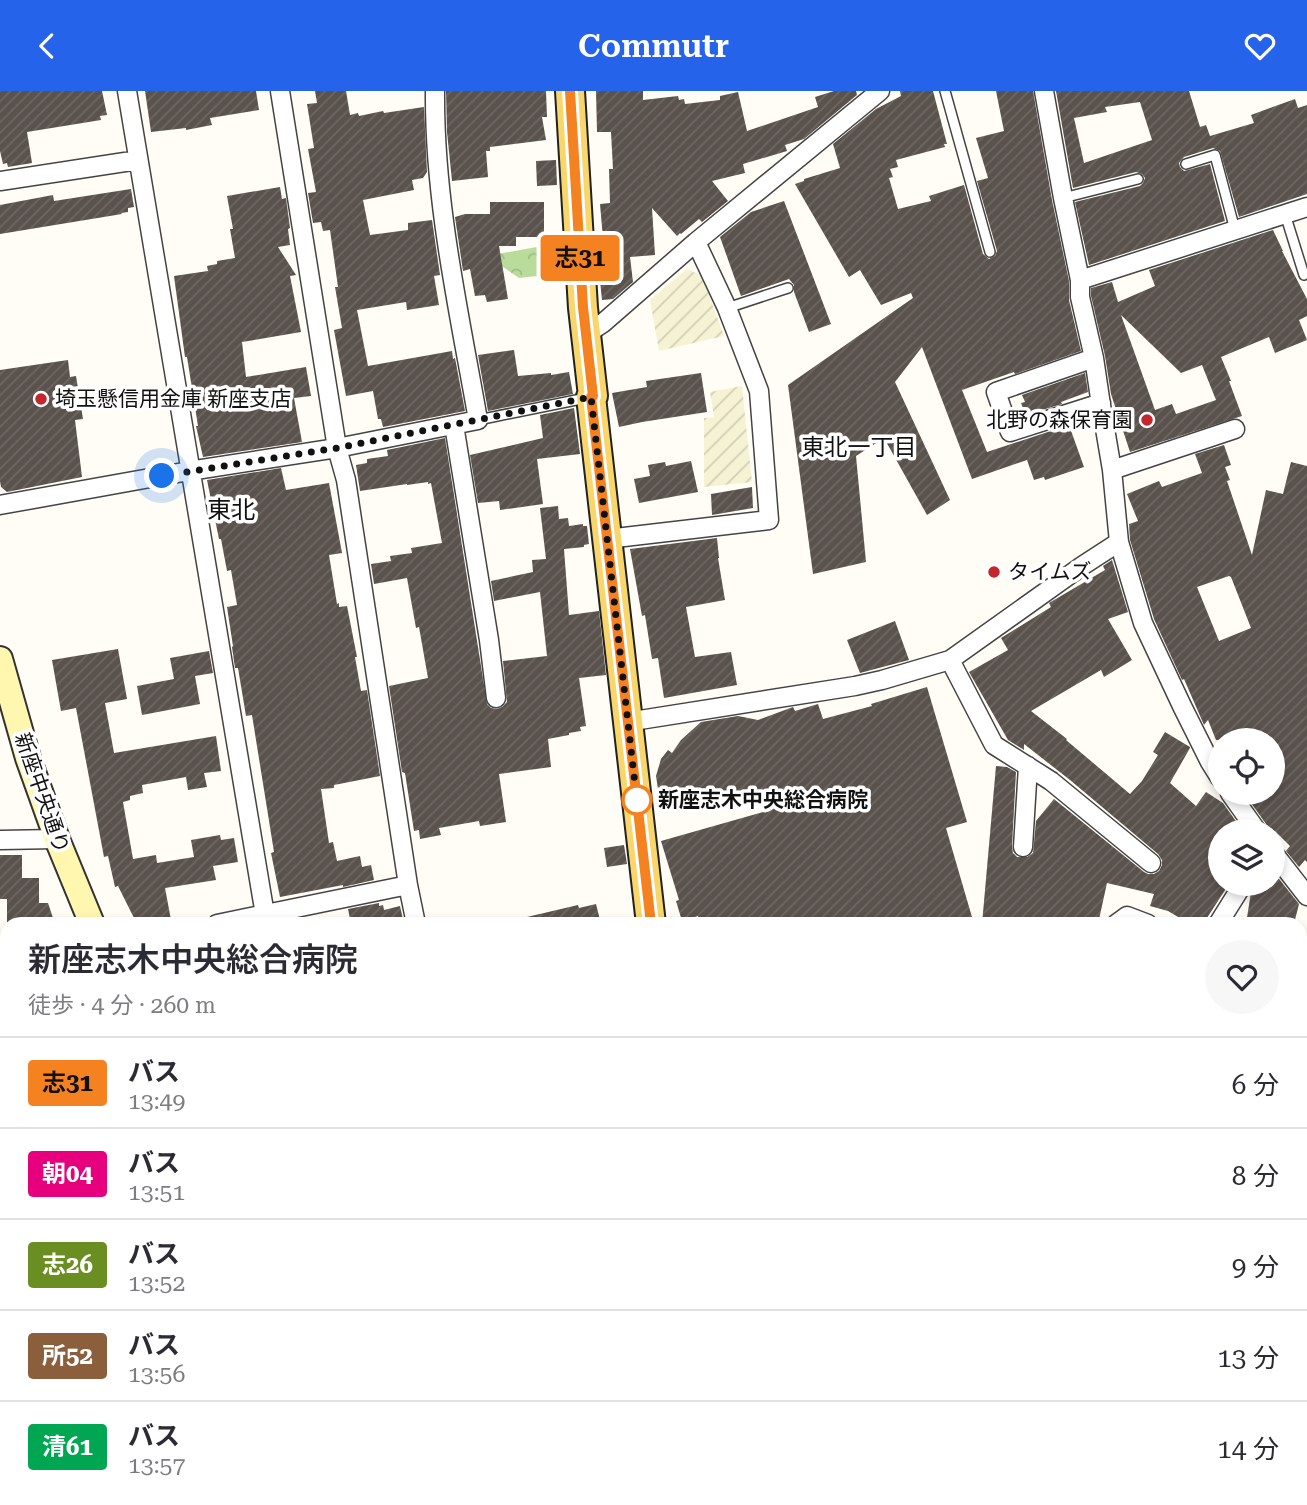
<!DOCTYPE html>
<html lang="ja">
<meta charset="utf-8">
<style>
body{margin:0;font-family:"Roboto Serif","Noto Sans JP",serif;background:#f7f7f7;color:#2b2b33;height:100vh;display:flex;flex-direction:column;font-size:26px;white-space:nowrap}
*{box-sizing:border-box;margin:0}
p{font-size:23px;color:#7c7c81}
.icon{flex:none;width:38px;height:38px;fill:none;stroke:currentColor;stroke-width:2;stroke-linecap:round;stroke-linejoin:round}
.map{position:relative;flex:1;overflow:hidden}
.sheet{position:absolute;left:0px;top:826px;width:1307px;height:588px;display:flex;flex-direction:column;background:#fff;border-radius:21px 21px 0 0;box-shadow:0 4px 10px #0003}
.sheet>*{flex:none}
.badge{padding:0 14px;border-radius:5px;font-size:24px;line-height:46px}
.buttons{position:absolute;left:1208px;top:637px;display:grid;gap:14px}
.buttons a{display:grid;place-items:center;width:77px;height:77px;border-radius:50%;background:#fff;box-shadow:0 4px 10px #0003;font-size:35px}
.you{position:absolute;width:35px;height:35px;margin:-18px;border:5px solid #fff;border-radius:50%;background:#1a73e8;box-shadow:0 0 0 10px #1a73e833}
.map>.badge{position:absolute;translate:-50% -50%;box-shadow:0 0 0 4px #fff}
.round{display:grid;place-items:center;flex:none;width:74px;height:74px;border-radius:37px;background:#f7f7f7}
.head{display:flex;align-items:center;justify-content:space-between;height:119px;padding:0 28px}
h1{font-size:33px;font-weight:600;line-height:52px}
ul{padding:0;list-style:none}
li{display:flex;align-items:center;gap:21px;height:91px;padding:0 28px;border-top:2px solid #e1e1e2}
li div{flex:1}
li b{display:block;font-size:26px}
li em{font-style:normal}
li .badge{min-width:77px;font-weight:700;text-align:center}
header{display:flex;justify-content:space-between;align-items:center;height:91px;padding:0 28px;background:#2563eb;color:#fff;font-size:32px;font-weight:600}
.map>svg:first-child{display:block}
</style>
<header><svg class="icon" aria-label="back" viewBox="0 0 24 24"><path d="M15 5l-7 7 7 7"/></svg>Commutr<svg class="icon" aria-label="heart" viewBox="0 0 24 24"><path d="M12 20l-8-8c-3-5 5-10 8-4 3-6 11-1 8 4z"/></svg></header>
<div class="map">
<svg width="1307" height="1414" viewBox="0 0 1307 1414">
<defs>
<pattern id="farmland-furrows" width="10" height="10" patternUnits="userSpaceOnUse" patternTransform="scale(1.75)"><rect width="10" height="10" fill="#f6f3d4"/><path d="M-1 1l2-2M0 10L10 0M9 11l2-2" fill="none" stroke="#d2cfb5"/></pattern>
<pattern id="forest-crowns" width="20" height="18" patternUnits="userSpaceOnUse" patternTransform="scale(1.75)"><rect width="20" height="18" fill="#b9dc9c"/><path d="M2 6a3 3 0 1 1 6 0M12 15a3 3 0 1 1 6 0" fill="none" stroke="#9ebc85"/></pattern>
<pattern id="building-hatch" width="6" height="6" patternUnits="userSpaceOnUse" patternTransform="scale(1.75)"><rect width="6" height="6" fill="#5a524d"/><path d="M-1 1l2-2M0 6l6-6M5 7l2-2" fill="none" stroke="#6d6662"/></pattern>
</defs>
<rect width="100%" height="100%" fill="#fffdf5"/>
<path fill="url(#farmland-furrows)" d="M687,178L702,185L724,245L659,260L650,209Z
M742,295L752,391L704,396V327L714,326L710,301Z"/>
<path fill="url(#forest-crowns)" d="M564,151L565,182L519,187L487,165Z"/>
<path fill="url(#building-hatch)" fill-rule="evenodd" d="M0,0H102L107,24L100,25L101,29L27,41L32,72L8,76L7,72L3,73L0,60Z
M145,0H256L259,19L210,27L212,34L186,39V37L151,41Z
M315,0H346L350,24L358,22L359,25L383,20L384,22L424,16L427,81L423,87L412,89L414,99L363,109L370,144L408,139V132L432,129L440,184L434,185L439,214L407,219L406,211L357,219L368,275L452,260L453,268L455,267L465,320L383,336L381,328H378L373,300L346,305L334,239L342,237L335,196H338L330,139L323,140L321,131L313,132L308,102L316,101L308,58L314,57L307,13L317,12Z
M446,0H546L547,26H542L546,49L490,56V60H486L488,86L452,90L447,41Z
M596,0H643V9L678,5L679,9L684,8L685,13L720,9V5L738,1L747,40L818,16L815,6L834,0H856L857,4L804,48L785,54L787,60L743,73L745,82L712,90L728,110L702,131L699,128L681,143L680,142L677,145L652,117L655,164L630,166L633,191L613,208L602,209L598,170H605L600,113L610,112L609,78H613L611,41H597Z
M900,0H933L947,53H944L945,56L896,69L898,76L890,78L893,86L889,87L898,118L931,110L929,105L964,94L983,163L989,168L995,165L997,160L977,90L988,87L976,47L1004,40L996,0H1033L1052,109L1069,190V209L1081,260L1015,283L1014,281L962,299L987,361L1069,334L1084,376L1045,389L1044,386L1034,389L1027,369L972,388L922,256L895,291L950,409L927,424L884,347L856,365L866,471L813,483L788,294L913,207L911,202L881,214L860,179L849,186L795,93L804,90V88L840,77L833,53L876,18L901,5Z
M1056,0H1189L1200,36L1206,34L1210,45L1254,32L1251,24L1295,8L1298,17L1307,14V103L1239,126L1220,60L1213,57L1184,66L1179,72L1180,76L1184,80L1210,73L1225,130L1089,174L1075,111L1140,95L1143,92L1145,87L1142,83L1136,81L1073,97ZM1140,11L1152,49L1084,72L1074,27L1107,21L1105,16Z
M556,69L557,94L537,95L536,70Z
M280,96L282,108L286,107L290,137L288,138L290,154L278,156L296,184L290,185L301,241L242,251L246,286L306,276L311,305L294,307L302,351L203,366L196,335H198L187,266H185L174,185L208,180L207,175L217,173V170L235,167L230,138H233L227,105Z
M131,98L134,116L128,117V121L121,122L122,123L0,143V114L53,104L54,110Z
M784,110L831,233L809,241L794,201V194L789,188L741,205L720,146L751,121Z
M490,111H544V146H516V155H499L508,208L487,211L485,204L475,205L470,178L463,180L455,126L465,123H490Z
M1273,139L1283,160H1282L1307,208V225L1299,229L1307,249L1275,262L1269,246L1221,266L1231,290H1229L1242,325L1130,361L1111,303L1105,265L1091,205V197L1112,191L1118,211L1155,195L1149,179ZM1121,224L1181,282L1202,274L1216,309L1176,323L1172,313L1155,319Z
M514,259L518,285L551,282V284L569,281L573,303L488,320L478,264Z
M68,269L70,286L76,285L83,328L75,329L82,386L7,401L1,396L0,390V279Z
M701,282L707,321L642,331L619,336L612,302L647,296L646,290Z
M1085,282L1088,301L1061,311L1062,313L1026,324L1021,312L1025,311L1022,304Z
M574,317L580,363L537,368L543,413L500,419L499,410L478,412L470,364L543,347L540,324Z
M445,347L487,613L491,617L497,618L502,616L507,611L503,570L547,565L540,501L494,510L491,490L533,481L532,469L546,468L540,417L558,415L559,428L568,427L569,435L583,433V435H587L589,453L584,454V456L564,458L569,524L599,520L606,584L579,587L586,635L580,636L581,640L569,642V644L548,648L551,676L499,683L506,731L480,735L479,730L439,737L441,744L420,748L419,739L414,740L405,682L402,681L389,595L428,587L419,536L416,537L407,487L374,493L371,473L391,470L390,465L412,462L411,457L442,452L431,392L428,393V391L407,394V393L360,400L356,374L367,372V368L388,365L387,359Z
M1224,354L1231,374L1225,376L1230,389L1227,390L1252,464L1266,399L1283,403L1291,371L1307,375V771L1305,769L1299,776L1286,760L1290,755L1275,740H1268L1266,733L1244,702H1272V649H1216L1208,629L1204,634L1184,588L1182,589L1154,528L1130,449L1129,433L1138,430L1127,403L1159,390L1162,396L1202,382L1195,363ZM1229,485L1231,486L1251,537L1219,550L1197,496Z
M691,370L698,401L639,412L634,388L650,385L648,374L665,371L666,375Z
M281,377L286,399L329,392L342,462L329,464L337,513L339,512V516L347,515L357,566H355L361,600L367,599L380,685L334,694V697L321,698L329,752L333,751L337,770L360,765L362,776L371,774L374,789L343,796V794L280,806L271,762L274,761L252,624L246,625L238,577H235L232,556L233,555L227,516L237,514L231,479L227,480L221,448H219L207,389Z
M752,396L753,417L712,424L711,403Z
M717,447L719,467H718L725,509L686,516L695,566L731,561L737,594L664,607L658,567L652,568L645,524L642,525L630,458Z
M1112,469L1128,521L1108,528L1132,569L1104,586L1101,579L1031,620L1067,648L1066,649L1130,703L1142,690L1158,664L1153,661L1165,641L1190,656V657L1170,692L1196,715L1206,701L1223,712L1243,740H1220V793H1229L1203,833H1190L1168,820L1150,815L1154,803L1107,792L1098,833H1032L1015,829L982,833L996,675L1007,676L1016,681L1012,755L1013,762L1017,766H1027L1033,762L1036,730L1054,708L1144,781L1148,783H1154L1159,780L1162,774V769L1158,763L1070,689L1024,653V659L1008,649L969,581L1008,559L1001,547L1051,516L1049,512L1105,479L1103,475Z
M895,530L909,569L860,582L847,549Z
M118,558L127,608L105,612L114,662L216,645L221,680L204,682L207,696L188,699L186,686L142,694L143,702L130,705V709L123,711L133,768L156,764L157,772L194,766L191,749L220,744L221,749L234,747L238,771L213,775L216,789L165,797L171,829L149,833H137L118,795L115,796L108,765L104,766L76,617L61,620L52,569Z
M209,560L213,582L195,585L200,613L142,624L137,595L174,588L170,567Z
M927,596L967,731L946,737L974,833H699L698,825L682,830L676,810L679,809L661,750L770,719L766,702L669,716L668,715H666L662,698H658L656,685L661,668L668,659L672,662L681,649L701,631L738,625L758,629L793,616L795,620L818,613L823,628L872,615L871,613Z
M624,754L627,773L607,776L604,757Z
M0,764H22V787H39V812H48L55,833H7V808H0Z
M1272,779L1299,813L1294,833H1246L1251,801L1254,793H1272Z
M379,812V815L383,814L384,819L400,815L404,833H351L348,818Z
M596,813L601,833H528L527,826L578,814L579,817Z"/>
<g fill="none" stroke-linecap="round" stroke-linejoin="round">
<g stroke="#444" stroke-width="12">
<path id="lane" d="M945,0L990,161
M1186,73L1215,64L1235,139
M1063,107L1138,88
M1285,123L1304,184
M727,217L788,197
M478,329L586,307"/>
</g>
<g stroke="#444" stroke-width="21">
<path id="street" d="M127,0L265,824
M280,0L337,357L346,389L408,794L416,833
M1044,0L1063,107L1080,189V206L1094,267L1101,314L1112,379L1119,451L1143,532L1182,615L1210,671L1220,687
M0,90L138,69
M1080,189L1307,116
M585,244L603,232L696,151L880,0
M1094,267L996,301L1010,341L1101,312
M454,334L489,549L496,607
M1112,379L1235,338
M0,414L189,380L337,357L478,329C459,220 434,111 435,0
M607,448L769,429L759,300L727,217L696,151
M950,569L994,654L1051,690L1151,772
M627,631L855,595L882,589L950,569L1082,475L1119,451
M1230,702L1257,740
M0,749L57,748
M1023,756L1028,675
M1272,760L1307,805
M217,833L408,794
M1116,833L1127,825L1148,833
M1218,833L1243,793
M1300,1020L1307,1010
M0,1087H7
M1300,1220L1307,1226
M495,1407L498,1414
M1000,1407L1004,1414
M42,1414V1407
M257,1414L263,1407
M1021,1414L1025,1407"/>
</g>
<g stroke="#333" stroke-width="28">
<path id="secondary" d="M0,568L28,667L57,748L92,833
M286,1407L287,1414"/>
</g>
<g stroke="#222" stroke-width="32">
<path id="primary" d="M570,0L583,217L593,305L591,306L651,833
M699,1407V1414"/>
</g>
<use href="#lane" stroke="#fff" stroke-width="9"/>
<use href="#street" stroke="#fff" stroke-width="18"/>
<use href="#secondary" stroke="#fff6b0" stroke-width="24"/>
<use href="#primary" stroke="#f9d66b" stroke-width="28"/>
</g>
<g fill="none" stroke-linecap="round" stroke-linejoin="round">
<g stroke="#fff" stroke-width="16">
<path id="line" d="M570,0L583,216L593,305L591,306L651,833"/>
</g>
<use href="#line" stroke="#f58220" stroke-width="10"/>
<path stroke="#111" stroke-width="7" stroke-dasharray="0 12.6" d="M162,385L337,357L591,306L637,711V709"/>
</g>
<g fill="#c4262e" stroke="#fff" stroke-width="2.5">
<circle cx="41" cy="308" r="7"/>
<circle cx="1147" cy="329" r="7"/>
<circle cx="994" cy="481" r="7"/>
</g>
<circle fill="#fff" stroke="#f58220" stroke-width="3.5" cx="637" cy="709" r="14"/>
<g text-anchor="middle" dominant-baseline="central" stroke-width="7" stroke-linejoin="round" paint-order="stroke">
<g font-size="21" fill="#111" stroke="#fff" text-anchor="start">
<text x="55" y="308">埼玉懸信用金庫 新座支店</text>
<text x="1133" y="329" text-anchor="end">北野の森保育園</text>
<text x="1008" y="481">タイムズ</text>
</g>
<g font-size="21" fill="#111" stroke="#fff">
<text transform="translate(42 702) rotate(71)">新座中央通り</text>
</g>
<g font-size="21" font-weight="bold" fill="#111" stroke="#fff" text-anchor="start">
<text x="658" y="709">新座志木中央総合病院</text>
</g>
<g font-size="23" fill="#111" stroke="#fff">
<text x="859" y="356">東北一丁目</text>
</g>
<g font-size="24" fill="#111" stroke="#fff">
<text x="231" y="419">東北</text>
</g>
</g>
</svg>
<div class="buttons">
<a><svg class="icon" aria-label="locate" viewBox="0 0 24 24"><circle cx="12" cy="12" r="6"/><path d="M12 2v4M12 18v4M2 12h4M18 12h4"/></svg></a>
<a><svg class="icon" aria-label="layers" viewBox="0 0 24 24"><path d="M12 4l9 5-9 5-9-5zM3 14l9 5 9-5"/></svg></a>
</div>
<div class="you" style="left:162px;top:385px"></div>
<b class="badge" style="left:580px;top:167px;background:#f58220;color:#111">志31</b>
<section class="sheet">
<div class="head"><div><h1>新座志木中央総合病院</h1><p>徒歩 · 4 分 · 260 m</p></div><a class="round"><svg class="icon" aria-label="heart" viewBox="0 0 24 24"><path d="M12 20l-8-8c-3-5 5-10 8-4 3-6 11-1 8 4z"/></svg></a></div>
<ul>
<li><span class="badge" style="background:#f58220;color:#111">志31</span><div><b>バス</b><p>13:49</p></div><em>6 分</em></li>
<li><span class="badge" style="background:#e6007e;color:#fff">朝04</span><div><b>バス</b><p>13:51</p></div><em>8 分</em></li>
<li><span class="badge" style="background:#6b8e23;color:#fff">志26</span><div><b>バス</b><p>13:52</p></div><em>9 分</em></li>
<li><span class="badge" style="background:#8b5e3c;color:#fff">所52</span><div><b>バス</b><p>13:56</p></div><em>13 分</em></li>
<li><span class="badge" style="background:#00a651;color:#fff">清61</span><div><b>バス</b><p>13:57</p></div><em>14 分</em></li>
</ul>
</section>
</div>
